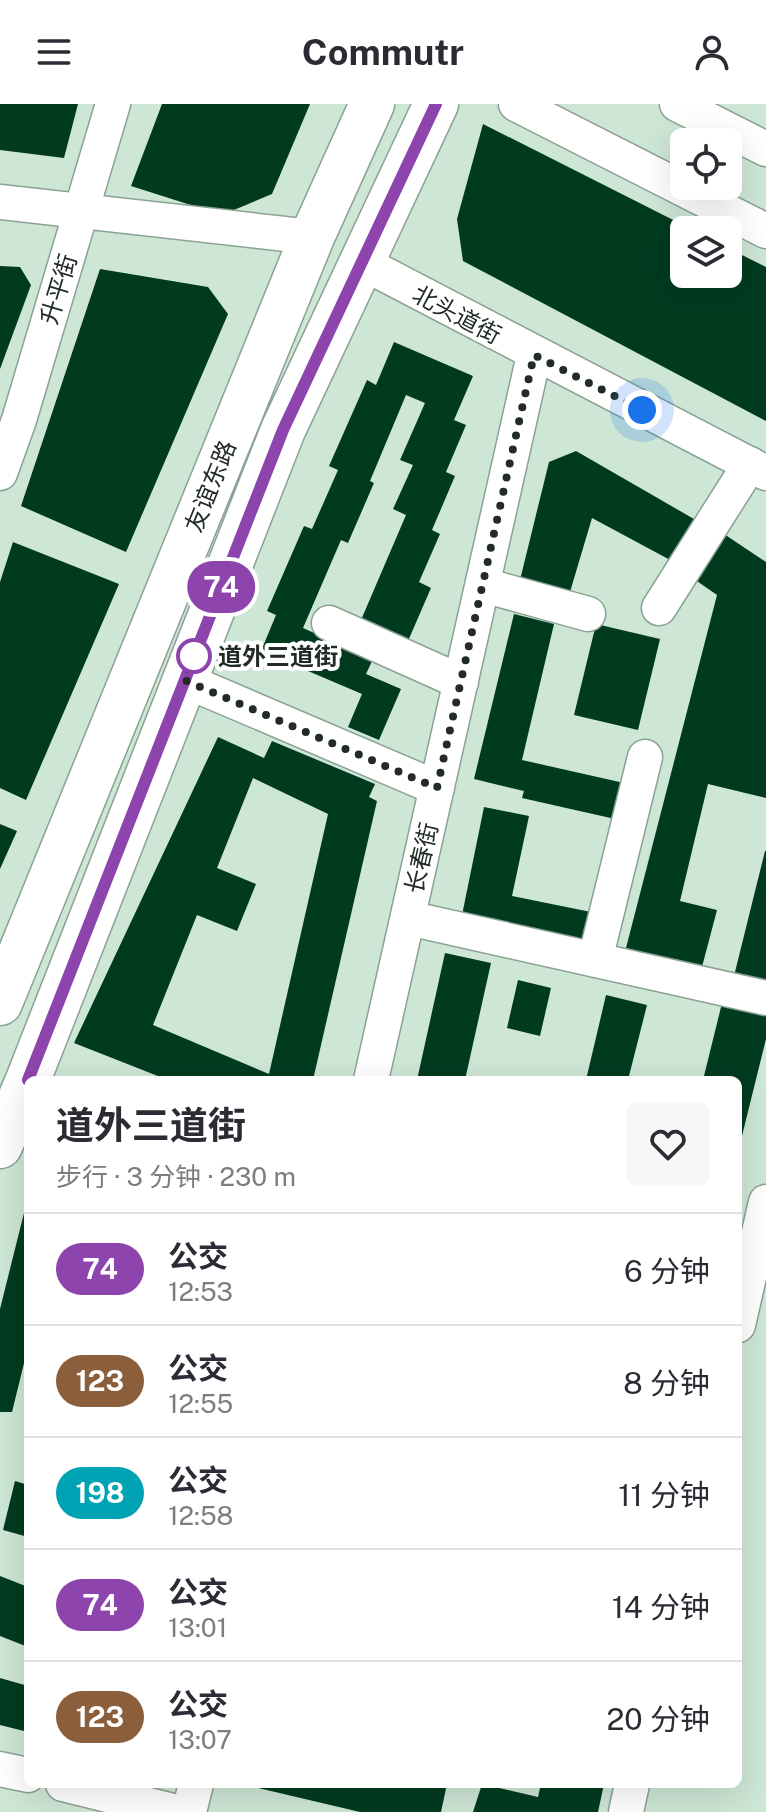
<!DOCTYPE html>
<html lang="zh">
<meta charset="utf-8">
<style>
body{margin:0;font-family:"Public Sans","Noto Sans SC",sans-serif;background:#f7f7f7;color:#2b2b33;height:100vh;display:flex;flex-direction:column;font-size:30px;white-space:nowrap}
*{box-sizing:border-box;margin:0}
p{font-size:26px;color:#7c7c81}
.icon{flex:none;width:44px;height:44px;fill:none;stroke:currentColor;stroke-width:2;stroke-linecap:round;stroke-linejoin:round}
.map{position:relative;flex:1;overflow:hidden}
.details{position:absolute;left:24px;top:972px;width:718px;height:712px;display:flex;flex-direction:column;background:#fff;border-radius:12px;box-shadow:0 8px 32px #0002}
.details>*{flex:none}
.badge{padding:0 16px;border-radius:26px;font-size:28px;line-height:52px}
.fabs{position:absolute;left:670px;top:24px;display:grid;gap:16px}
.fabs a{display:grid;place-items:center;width:72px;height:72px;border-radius:12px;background:#fff;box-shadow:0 8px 32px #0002;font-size:40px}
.you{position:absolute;width:40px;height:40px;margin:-20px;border:6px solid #fff;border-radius:50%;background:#1a73e8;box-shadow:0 0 0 12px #1a73e833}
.map>.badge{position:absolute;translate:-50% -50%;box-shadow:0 0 0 4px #fff}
.round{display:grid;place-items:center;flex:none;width:84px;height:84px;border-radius:12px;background:#f7f7f7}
.head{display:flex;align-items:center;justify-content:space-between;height:136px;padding:0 32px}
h1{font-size:38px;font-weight:700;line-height:60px}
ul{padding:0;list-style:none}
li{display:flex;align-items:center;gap:24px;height:112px;padding:0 32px;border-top:2px solid #e1e1e2}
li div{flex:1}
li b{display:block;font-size:30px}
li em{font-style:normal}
li .badge{min-width:88px;font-weight:700;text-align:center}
header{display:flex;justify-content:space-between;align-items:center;height:104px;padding:0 32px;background:#fff;font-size:36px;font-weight:700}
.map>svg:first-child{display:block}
</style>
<header><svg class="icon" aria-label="menu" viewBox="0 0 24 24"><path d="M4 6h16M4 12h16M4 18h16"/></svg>Commutr<svg class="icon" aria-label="person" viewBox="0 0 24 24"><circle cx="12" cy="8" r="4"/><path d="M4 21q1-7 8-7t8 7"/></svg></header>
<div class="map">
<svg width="766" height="1708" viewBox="0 0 766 1708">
<rect width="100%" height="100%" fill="#cee6d6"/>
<path fill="#003b20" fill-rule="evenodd" d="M0,0H78L64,54L0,46Z
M162,0H310L272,90L222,111L131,82Z
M483,20L693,126H684V170H728V144L766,163V317L463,157L457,115Z
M0,162L20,163L31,181L0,265Z
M100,165L208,183L228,210L126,448L21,402Z
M394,238L473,272L454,316L466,321L446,368L455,372L432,426L440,430L419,478L431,484L408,537L361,516L406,411L393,405L413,361L400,356L425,299L406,291L370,377L374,379L348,439L341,436L303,524L373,555L366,570L401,585L379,636L348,623L362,590L261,547L276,511L267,507L304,422L312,425L338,366L329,362L367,276L376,281Z
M576,347L694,415L672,457L592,414L570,488L520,476L549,358Z
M724,430L766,458V694L708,680L680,797L717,806L702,863L626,844L717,491L694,475Z
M13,438L119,480L26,696L0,684V478Z
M514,510L554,520L522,656L624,679L615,715L522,694L524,687L474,675Z
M596,520L660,535L638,626L574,611Z
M218,633L264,654L272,637L375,680L369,693L377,697L313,976H168L74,939ZM253,674L328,710L269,970L153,921L197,811L237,827L256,780L217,764Z
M484,703L529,712L512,792L591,808L584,841L461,816Z
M0,720L17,727L0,765Z
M765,747H766V879L734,872Z
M445,849L491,859L465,976H417Z
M518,876L551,884L540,932L507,924Z
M606,891L647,901L628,976H586Z
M723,895L766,905V935L739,1044L738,976H703Z
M28,1093V1243L12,1308H0V1205Z
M15,1377L28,1381V1433L3,1426Z
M0,1472L28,1483V1543L0,1532Z
M0,1574L28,1582V1628L0,1621Z
M447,1680L441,1708H360L246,1681Z
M482,1680L538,1693L541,1680H604L598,1708H473Z"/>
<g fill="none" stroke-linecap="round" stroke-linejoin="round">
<g stroke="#8ba293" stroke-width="37">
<path id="minor" d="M516,0L766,127
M677,0L766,45
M0,98L312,133
M363,159L766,369
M0,369L19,316L113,0
M483,481L588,510
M659,504L750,360
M329,519L461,578
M184,576L437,684
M408,814L766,894
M595,856L645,653
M371,976L534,251
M738,1221L766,1098
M0,1665L28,1671
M63,1680L177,1708
M189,1708L196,1680
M626,1708L632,1680"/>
</g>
<g stroke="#8ba293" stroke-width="47">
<path id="highway" d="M0,899L312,133L372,0
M28,976L283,326L436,0
M0,1042L28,976"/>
</g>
<use href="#minor" stroke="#fff" stroke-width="34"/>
<use href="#highway" stroke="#fff" stroke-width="44"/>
</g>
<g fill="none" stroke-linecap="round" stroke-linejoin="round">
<g stroke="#fff" stroke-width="18">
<path id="line" d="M28,976L283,326L436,0"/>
</g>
<use href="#line" stroke="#8e44ad" stroke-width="12"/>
<path stroke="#222b25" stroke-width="8" stroke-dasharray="0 14.4" d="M194,552L184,576L437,684L534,251L642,306"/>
</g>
<circle fill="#fff" stroke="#8e44ad" stroke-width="4" cx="194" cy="552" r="16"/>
<g text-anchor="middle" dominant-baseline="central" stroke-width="8" stroke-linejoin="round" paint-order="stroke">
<g font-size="24" fill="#222b25" stroke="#fff">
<text transform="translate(58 185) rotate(-73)">升平街</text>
<text transform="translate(457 210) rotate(28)">北头道街</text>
<text transform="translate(210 382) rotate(-68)">友谊东路</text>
<text transform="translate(421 754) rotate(-77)">长春街</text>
</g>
<g font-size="24" font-weight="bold" fill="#222b25" stroke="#fff" text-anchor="start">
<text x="218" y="552">道外三道街</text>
</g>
</g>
</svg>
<div class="fabs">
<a><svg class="icon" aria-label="locate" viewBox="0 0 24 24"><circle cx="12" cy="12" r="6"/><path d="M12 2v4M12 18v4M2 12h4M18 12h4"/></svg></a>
<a><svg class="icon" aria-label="layers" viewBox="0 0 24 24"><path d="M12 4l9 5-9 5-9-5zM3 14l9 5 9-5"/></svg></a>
</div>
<div class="you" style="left:642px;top:306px"></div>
<b class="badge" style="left:221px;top:483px;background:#8e44ad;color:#fff">74</b>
<section class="details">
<div class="head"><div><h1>道外三道街</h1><p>步行 · 3 分钟 · 230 m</p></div><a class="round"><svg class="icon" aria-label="heart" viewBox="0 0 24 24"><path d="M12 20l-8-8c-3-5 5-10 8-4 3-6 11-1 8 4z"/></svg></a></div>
<ul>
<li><span class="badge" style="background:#8e44ad;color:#fff">74</span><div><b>公交</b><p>12:53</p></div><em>6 分钟</em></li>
<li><span class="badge" style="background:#8b5e3c;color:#fff">123</span><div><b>公交</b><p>12:55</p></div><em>8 分钟</em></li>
<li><span class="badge" style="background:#00a3b4;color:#fff">198</span><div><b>公交</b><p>12:58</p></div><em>11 分钟</em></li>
<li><span class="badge" style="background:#8e44ad;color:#fff">74</span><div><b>公交</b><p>13:01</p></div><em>14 分钟</em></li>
<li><span class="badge" style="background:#8b5e3c;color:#fff">123</span><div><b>公交</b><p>13:07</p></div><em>20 分钟</em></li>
</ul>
</section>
</div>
